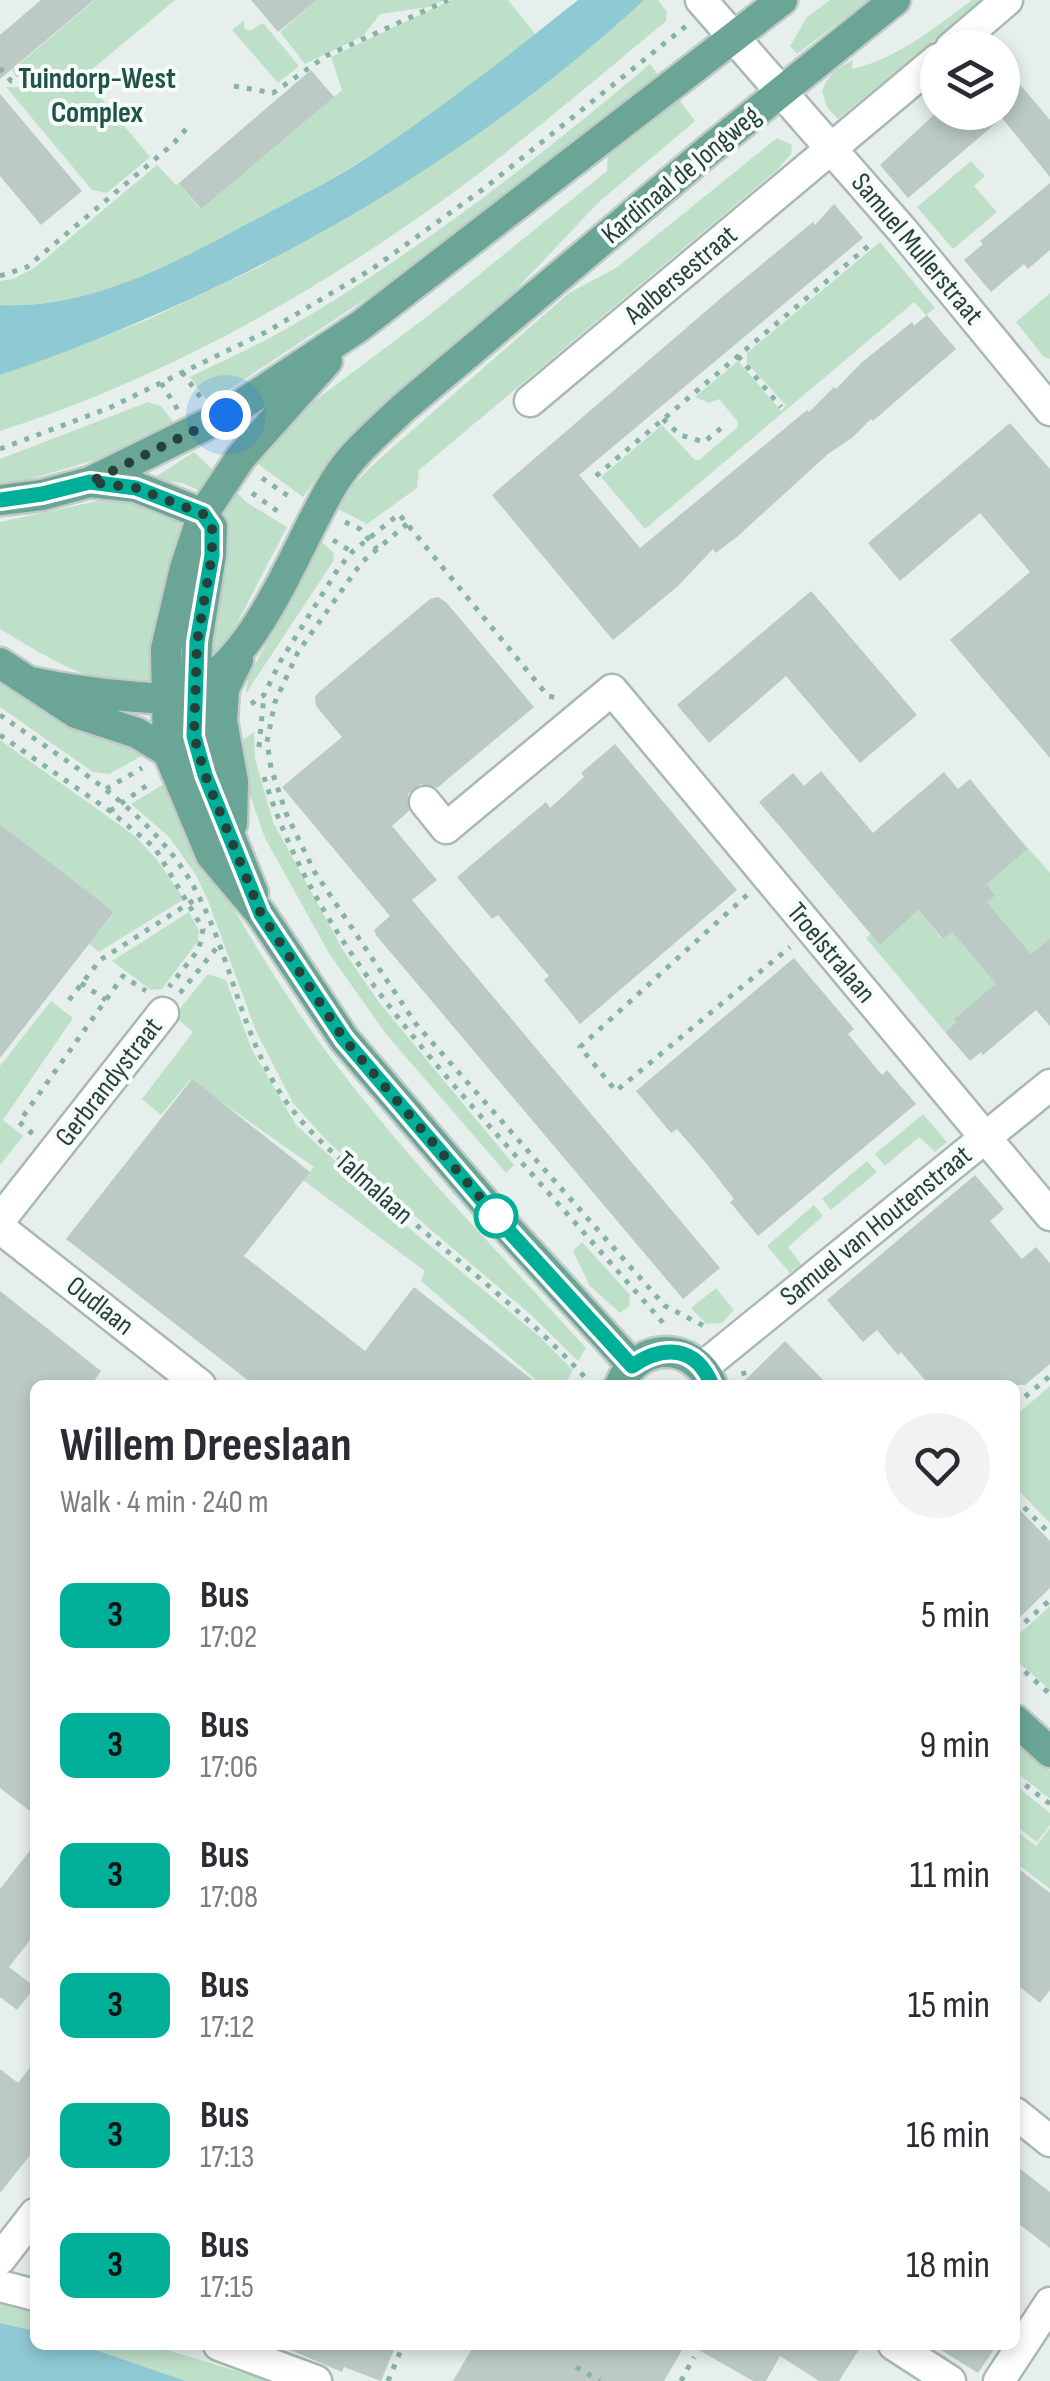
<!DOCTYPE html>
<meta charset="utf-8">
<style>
body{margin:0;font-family:"Sofia Sans Condensed",sans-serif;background:#f2f2f3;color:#2b2b33;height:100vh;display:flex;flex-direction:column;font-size:38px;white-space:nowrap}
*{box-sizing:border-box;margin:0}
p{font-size:32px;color:#7c7c81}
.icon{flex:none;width:55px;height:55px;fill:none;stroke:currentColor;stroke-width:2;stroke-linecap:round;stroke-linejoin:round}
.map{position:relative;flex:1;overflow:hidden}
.sheet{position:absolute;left:30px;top:1380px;width:990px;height:970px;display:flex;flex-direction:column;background:#fff;border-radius:15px;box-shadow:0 5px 15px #0003}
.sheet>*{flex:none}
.badge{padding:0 20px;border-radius:15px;font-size:35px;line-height:65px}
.fabs{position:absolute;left:920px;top:30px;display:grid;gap:20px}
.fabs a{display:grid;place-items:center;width:100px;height:100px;border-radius:50%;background:#fff;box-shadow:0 5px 15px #0003;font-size:50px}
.you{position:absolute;width:50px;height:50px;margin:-25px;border:8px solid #fff;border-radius:50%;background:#1a73e8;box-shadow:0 0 0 15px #1a73e833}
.map>.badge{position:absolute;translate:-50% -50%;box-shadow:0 0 0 5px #fff}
.round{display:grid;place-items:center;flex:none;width:105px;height:105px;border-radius:52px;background:#f2f2f3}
.head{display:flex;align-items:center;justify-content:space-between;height:170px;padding:0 30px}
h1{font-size:48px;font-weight:700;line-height:75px}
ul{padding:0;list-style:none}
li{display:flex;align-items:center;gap:30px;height:130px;padding:0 30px}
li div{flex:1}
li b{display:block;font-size:38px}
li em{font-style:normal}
li .badge{min-width:110px;font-weight:700;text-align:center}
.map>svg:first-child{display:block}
</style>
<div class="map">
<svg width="1050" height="2381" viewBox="0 0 1050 2381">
<rect width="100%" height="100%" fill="#e6efeb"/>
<path fill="#bfe0c8" d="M95,0H175L83,77H16L12,70Z
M317,0H445L428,7L380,14L363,36L305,64L280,32Z
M451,0H508L535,34C476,81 415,128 350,168C318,188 283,205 250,223C173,265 90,309 0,305V281L13,279L34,268L157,165L176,185L179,183L200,209L342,90L331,57Z
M644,0H658L667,12L666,21C596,79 527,138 454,192C316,293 163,379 0,431V375L147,320L261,266L456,148L551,78Z
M830,0H868L797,54L790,46L807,17Z
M972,0H983L838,119L827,107L822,91C828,74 838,68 853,60L852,69C895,60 937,26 972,0Z
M244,20V28L250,31L263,23L299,66L278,83L232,30Z
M650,64L659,76L373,294L209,403L190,377C222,361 255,347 286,329C416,254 535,161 650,64Z
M6,87L93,88L150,157L107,193L92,190Z
M678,98L695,121L599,202L505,301L382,404L330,459L303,497L250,458L297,414L433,312L607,171L608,154Z
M777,138L792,145L791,154L777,170L419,470L417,488L367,524L338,509L353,485L376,462L569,293L616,268Z
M971,161L985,176L974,186L997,212L953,249L917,207Z
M880,242L935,308L926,315L914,302L645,529L601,477L662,425L695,460H699L738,427V422L719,399L709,403L695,397L738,361L781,411L786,405L747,363V353Z
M1050,293V359L1044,357L1016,322Z
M148,402L161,406L175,424L108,456L0,488V459Z
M194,452L218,475L205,493L182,483L157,480V476Z
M231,486L246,502L287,527L234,629L215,654L211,655L217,505Z
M127,499L185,523L156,685C141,683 124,684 108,681C70,673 34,649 0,629V522L102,500Z
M320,541L333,552L334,560L245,695L249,676Z
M0,683L43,707L149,752L109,774L93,772L0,707Z
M254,732L255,758L273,822L343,950L378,1001L514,1165L506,1173L386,1034L330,955L265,838L249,792L238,743Z
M0,740L135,836L158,861L184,899L99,952L89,944L114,913L0,824Z
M167,782C215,879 268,975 334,1062C410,1163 501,1254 586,1348L578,1361L530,1314L329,1143L293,1103L256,1031L207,898L196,875L169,837L131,804Z
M1004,821L1050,873V938L1031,954L987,902L996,894L970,865L917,909L942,939L952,932L996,984L945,1032L866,938Z
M189,912L199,931L198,941L162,989L151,990L112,961Z
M208,974L226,980L252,1050L296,1125L403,1223L540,1337L573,1370L566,1382L568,1385H542L421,1281L425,1271L303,1180L314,1167L190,1080L161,1115L142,1099L193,1032L174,1016Z
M51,1001L73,1018L3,1120L23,1136L0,1165V1066Z
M923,1114L947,1142L935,1152L919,1137L885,1166L875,1154Z
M867,1161L877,1172L831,1210L822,1199Z
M814,1205L823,1216L788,1247L801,1264L790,1273L767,1246Z
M582,1242L630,1295L629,1306L620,1313L590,1286L573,1251Z
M716,1288L734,1310L722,1323L706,1324L691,1308Z
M1050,1386V1523L1015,1487V1416Z
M1050,1606V1690L1015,1659V1638Z
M1015,1740L1050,1771V1799L1015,1771Z
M1015,1785L1050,1813V1825L1037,1842L1015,1825Z
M1050,1828V1889L1015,1862V1830L1036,1846Z
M0,2299L35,2309V2331L0,2323Z
M81,2345H151L269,2381H186Z"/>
<path fill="#8ec9d4" d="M578,0H644C461,169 235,295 0,375V305C87,309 168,267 243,226C279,207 316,189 351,168C430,117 504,59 578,0Z
M0,2323L35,2331V2345H81L186,2381H0Z"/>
<path fill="#bbcac4" d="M41,0H94L0,79V35Z
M251,0H317L278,32Z
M1002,63L1050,120V177L1002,118L908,198L880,165L937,112H1002Z
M311,70L334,97L201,209L179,183Z
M0,94L82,191L41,225L0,176Z
M1050,183V250L1028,269L1024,264L991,292L964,260L983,244L980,241Z
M834,204L863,238L579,475L640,548L807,410L809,412L834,387L836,389L861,363L912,322L914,326L927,315L956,349L873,421L871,419L853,437L828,454L738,536L716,553L713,549L678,586L613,640L492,495L727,293L813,222L815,225Z
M1010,423L1050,469V758L950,640L1030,572L980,513L900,581L868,543Z
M811,591L917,715L860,763L786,676L709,743L677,705Z
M438,597L446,602L534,707L437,788L421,784L408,794L409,811L392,826L437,880L412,900L720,1268L683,1299L376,935L374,930L390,916L282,787L342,737L316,706L315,697L319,692L430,599Z
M615,744L737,890L580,1024L544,980L549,976L498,915L492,919L457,877L546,802L550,808L584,777L581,773Z
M821,771L873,833L944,772L958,789L970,779L1027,849L987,884L996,895L987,902L1031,954L1050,938V1026L1036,1010L983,1055L981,1052L970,1061L945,1032L956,1022L954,1019L996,984L952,932L943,939L918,910L880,945L759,802L793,773L804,786Z
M0,824L114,912L0,1058Z
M794,958L854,1029L848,1034L882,1075L887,1070L916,1104L758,1236L730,1202L734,1199L706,1163L677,1129L671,1133L636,1091Z
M192,1079L310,1172L244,1256L365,1351L414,1287L539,1385H254L66,1239Z
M975,1175L1004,1209L990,1221L1022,1259L1036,1247L1050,1263V1364L1025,1385H929L901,1352L898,1355L877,1330L863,1342L827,1300Z
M0,1291L101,1371L91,1385H35V1815L0,1788Z
M785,1341L828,1385H740Z
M1015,1505L1050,1541V1588L1015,1622Z
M35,1844V1934L9,1967L35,1987L17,2010L0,1997V1889Z
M1015,1866L1050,1893V1990L1040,2003L1015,1983Z
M35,2061V2149L0,2193V2069L18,2083Z
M1015,2165L1050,2192V2248L1015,2221Z
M279,2345H396L381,2381L344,2367L342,2372Z
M474,2345H685L664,2381H453Z
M690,2345H862L839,2381H819L780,2356L766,2381H753Z
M933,2345H997L978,2373Z"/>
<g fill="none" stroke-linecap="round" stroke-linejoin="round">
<g stroke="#a8b8b2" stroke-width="35">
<path id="minor" d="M701,0L903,231L1050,410
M951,48L1007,0
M530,401L938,59
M425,802L446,828L612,690L1050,1215
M0,1220L163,1013
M0,1228L200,1385
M703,1367L1050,1085
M1015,2113L1050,2141
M0,2259L35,2214
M0,2286L35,2295
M219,2345L316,2381
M894,2345L950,2381
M999,2381L1050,2303"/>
</g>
<g stroke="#c2cac8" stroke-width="35">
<path id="major" d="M90,482L136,487L203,514L212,527L211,555L197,642L194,736L205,775L253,893
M0,500L42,495L90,482L226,415L360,326L782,0
M0,663L76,713L137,733L168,752L211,855L261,914L344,1039L497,1217L632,1365
M31,682C67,690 101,694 137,697C147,697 158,700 168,698C252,684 294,546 335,481C353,452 379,431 403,408L709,150L895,0
M168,752L166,649L185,568L203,514L241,457L327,361
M232,824L233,782L222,721L224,689L238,660
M620,1385C638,1341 694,1341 712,1385
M1015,1720L1050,1752"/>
</g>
<path stroke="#86b3a5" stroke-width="5" stroke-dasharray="5 8" stroke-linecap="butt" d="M0,68L11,81L91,83L134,72
M234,86L273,93L326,56L448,0
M0,276L27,267L173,144L187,128
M738,356L781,407
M182,372L201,398
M161,383L178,410
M663,419L680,435L704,442L725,425
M0,449L109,408L268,331L372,269L486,187L686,26
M596,476L873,242
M262,478L294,500
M252,493L283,515
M345,522L360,529L377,549
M407,524L362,562L298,652L275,702L267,742L271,768L286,813L314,871L416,1024L665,1306L708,1328
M333,540L352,552
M251,704L264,695L280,662L338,569L352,552L399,514L548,696L557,698
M0,715C71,765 154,812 196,891C234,962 243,1049 294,1112C318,1142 348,1166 377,1191C449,1255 527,1312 591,1384
M0,735L110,811L155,848L203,929L199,949L169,987
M259,747L264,695
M264,777C307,917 404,1029 499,1137C554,1199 610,1262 665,1325
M106,789L142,768
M110,811L149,784
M747,895L580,1047L616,1091L790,947
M81,983L106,1000
M180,993L219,945
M69,1000L100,960L199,897
M29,1134L31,1132L19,1122L123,976L146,991
M743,1371L748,1385
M1015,1405L1050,1376
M1015,1498L1050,1534
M1015,1631L1050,1600
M1015,1663L1050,1694
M1015,1777L1050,1804
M576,2367L600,2381
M388,2381L403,2345
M681,2381L694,2357"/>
<use href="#minor" stroke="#fff" stroke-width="30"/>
<use href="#major" stroke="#6aa596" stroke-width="30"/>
</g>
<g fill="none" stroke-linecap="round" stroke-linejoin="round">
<g stroke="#fff" stroke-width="22">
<path id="line" d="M0,500L42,494L90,482L136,488L203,514L212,527V555L197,642L194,736L205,775L261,914L344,1039L497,1218L632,1366C664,1344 696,1346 712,1385"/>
</g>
<use href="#line" stroke="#00af98" stroke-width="15"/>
<path stroke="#24423a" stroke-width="10" stroke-dasharray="0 18" d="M226,415L90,482L136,488L203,514L212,527V555L197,642L194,736L205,775L261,914L344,1039L496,1216"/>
</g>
<circle fill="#fff" stroke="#00af98" stroke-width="5" cx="496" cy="1216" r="20"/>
<g text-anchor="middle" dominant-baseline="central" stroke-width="8" stroke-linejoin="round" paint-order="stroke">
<g font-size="28" fill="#24423a" stroke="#f7fbf9">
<text transform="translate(681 175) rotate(-40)">Kardinaal de Jongweg</text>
<text transform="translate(917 249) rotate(50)">Samuel Mullerstraat</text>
<text transform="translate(681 275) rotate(-40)">Aalbersestraat</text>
<text transform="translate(831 953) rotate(50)">Troelstralaan</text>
<text transform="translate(109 1082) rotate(-52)">Gerbrandystraat</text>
<text transform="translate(374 1188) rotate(42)">Talmalaan</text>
<text transform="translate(876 1226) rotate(-39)">Samuel van Houtenstraat</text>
<text transform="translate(100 1306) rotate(38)">Oudlaan</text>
</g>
<g font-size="30" font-weight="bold" fill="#1f5548" stroke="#f7fbf9">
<text x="97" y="79">Tuindorp-West<tspan x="97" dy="34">Complex</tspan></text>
</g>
</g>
</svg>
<div class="fabs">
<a><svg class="icon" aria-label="layers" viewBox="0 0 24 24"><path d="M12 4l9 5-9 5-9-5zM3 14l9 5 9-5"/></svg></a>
</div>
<div class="you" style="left:226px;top:415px"></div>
<section class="sheet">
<div class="head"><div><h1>Willem Dreeslaan</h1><p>Walk · 4 min · 240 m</p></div><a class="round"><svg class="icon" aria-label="heart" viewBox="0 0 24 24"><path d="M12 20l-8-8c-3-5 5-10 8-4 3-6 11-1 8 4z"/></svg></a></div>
<ul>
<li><span class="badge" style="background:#00af98;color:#111">3</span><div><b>Bus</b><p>17:02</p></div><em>5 min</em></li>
<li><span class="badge" style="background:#00af98;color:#111">3</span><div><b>Bus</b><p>17:06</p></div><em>9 min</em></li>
<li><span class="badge" style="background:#00af98;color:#111">3</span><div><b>Bus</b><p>17:08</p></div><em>11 min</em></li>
<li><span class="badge" style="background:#00af98;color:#111">3</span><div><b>Bus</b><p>17:12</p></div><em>15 min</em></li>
<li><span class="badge" style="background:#00af98;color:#111">3</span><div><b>Bus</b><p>17:13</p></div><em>16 min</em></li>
<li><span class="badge" style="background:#00af98;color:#111">3</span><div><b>Bus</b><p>17:15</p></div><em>18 min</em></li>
</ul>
</section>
</div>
